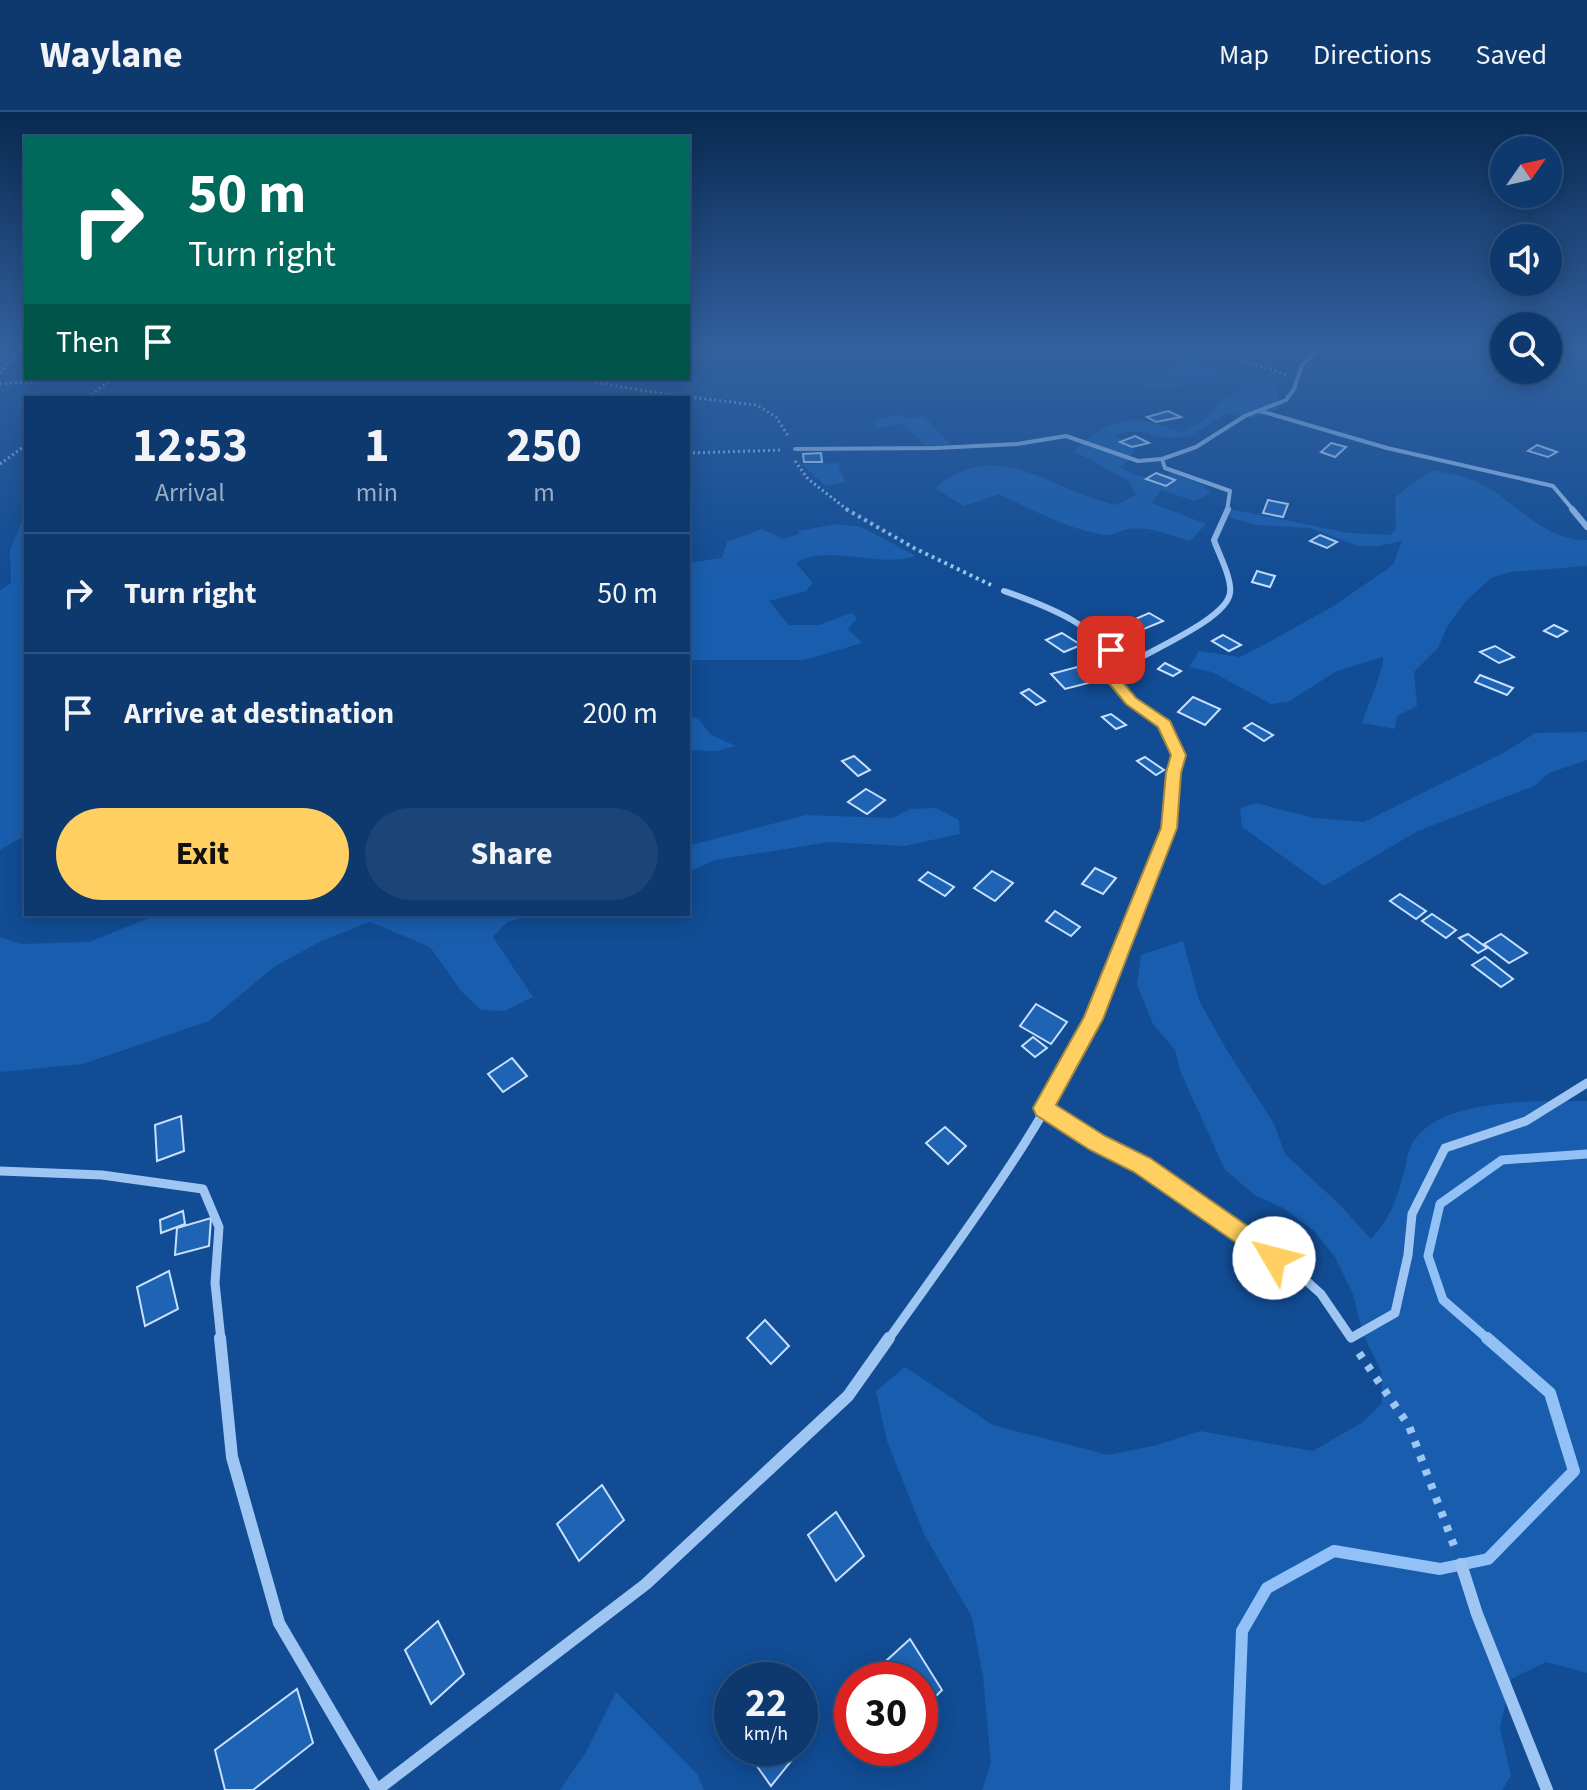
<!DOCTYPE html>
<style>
body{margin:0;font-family:"Source Sans 3",sans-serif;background:#1b4477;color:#f1f3f6;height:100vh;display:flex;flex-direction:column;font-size:30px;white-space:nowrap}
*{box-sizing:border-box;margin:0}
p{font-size:26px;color:#9aacc3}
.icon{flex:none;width:44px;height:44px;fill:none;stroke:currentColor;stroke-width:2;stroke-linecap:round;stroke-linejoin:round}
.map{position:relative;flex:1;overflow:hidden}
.sheet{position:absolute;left:24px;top:284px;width:666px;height:520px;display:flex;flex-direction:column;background:#0d396f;border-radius:0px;box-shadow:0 4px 20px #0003,0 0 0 2px #2d5382}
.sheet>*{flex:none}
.guide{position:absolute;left:24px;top:24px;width:666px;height:244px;border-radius:0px;box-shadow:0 4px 20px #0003,0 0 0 2px #2d5382;background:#00695c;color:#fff;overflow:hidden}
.needle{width:52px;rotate:56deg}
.tools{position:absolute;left:1490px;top:24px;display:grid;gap:16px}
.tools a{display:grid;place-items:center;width:72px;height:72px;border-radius:50%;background:#0d396f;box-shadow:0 4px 20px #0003,0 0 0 2px #2d5382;font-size:40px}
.speed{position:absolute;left:714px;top:1550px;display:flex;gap:16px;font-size:40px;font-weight:700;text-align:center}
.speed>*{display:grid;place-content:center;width:104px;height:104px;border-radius:50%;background:#0d396f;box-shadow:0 4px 20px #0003,0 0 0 2px #2d5382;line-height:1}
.speed small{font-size:20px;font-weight:400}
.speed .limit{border:12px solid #d22;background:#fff;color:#111}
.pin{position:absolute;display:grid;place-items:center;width:68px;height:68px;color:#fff;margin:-34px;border-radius:16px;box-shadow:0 4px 12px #0006}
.me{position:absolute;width:88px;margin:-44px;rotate:307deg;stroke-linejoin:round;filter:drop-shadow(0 0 6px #0008)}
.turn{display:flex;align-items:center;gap:28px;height:168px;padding:0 32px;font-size:36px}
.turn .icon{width:104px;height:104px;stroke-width:2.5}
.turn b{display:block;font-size:56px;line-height:68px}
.then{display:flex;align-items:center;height:76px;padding:0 32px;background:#0003;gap:16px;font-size:30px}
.eta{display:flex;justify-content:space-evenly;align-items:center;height:136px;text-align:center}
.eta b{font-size:48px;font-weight:700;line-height:56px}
.primary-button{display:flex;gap:16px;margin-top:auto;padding:16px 32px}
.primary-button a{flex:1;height:92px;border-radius:48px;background:#ffd061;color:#111;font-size:32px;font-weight:700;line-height:92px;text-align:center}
.primary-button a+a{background:#1b4477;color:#f1f3f6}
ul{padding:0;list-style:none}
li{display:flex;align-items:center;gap:24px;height:120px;padding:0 32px;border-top:2px solid #2d5382}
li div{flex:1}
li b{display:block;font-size:30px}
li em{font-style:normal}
header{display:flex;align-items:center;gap:48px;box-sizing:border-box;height:112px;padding:0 40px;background:#0d396f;border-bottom:2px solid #2d5382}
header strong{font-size:38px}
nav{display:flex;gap:44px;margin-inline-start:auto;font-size:28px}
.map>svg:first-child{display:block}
.green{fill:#195eae}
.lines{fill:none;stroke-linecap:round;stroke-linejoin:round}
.stream-far1{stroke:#91c1f6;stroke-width:9}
.stream{stroke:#91c1f6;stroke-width:12}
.building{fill:#1f63b4;stroke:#c7e0fd;stroke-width:2}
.path-far2{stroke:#9fc6f3;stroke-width:3;stroke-dasharray:2 3;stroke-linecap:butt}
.path-far1{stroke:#9fc6f3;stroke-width:4;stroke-dasharray:3 4;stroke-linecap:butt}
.path{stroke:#9fc6f3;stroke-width:8;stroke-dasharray:6 9;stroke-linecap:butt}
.minor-far4{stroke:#9fc6f3;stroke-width:4}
.minor-far3{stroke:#9fc6f3;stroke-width:6}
.minor-far2{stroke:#9fc6f3;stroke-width:7}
.minor-far1{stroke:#9fc6f3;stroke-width:9}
.minor{stroke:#9fc6f3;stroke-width:12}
.route{fill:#ffd061;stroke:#a6873f;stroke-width:2}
</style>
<header>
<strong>Waylane</strong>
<nav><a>Map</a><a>Directions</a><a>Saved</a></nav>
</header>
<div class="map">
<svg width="1587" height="1678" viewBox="0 0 1587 1678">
<rect width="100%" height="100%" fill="#114c94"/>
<!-- green -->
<g class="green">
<path d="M 1187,245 L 1193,246 L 1197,257 L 1271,266 L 1277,274 L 1279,296 L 1253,307 L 1227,301 C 1212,311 1192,327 1174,326 C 1151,325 1138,314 1116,323 L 1134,337 L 1130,348 L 1120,355 C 1139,366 1151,369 1171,361 L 1201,372 L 1211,381 L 1195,389 L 1161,378 L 1152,391 L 1206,412 L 1190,429 C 1172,424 1148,413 1129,417 C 1120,418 1114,424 1105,423 C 1067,417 1033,398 999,382 L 964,394 L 935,376 C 997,322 1052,380 1117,393 L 1136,383 L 1129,369 L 1074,339 C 1087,324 1113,308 1134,308 C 1150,308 1168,317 1183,320 L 1205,308 L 1216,292 L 1242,278 L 1236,272 L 1224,270 L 1150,277 L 1140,273 L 1143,267 L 1182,256 L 1180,246 Z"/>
<polygon points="899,303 904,307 924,304 950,332 926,334 903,312 876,316 872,309"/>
<polygon points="838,351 845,370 826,374 801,352"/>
<path d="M 1432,358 C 1446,361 1462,363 1475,369 C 1515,387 1541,429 1587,428 L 1587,454 L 1510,460 L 1491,466 L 1465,490 L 1447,515 L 1438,536 L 1414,560 L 1417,594 L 1397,604 L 1395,617 L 1362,611 C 1367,596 1384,557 1383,545 L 1337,559 L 1288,590 L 1271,592 L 1212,560 L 1189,555 L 1199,539 L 1240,545 L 1265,532 L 1332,495 L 1393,453 L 1402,429 L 1379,434 L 1358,434 L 1310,416 L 1257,413 L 1231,406 L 1225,396 L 1349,421 L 1390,423 L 1396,417 L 1395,385 Z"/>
<polygon points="26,400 26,723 0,738 0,478 11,471 10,438"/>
<path d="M 836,412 L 861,415 L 916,444 C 877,457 831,431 796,451 L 813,471 L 806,479 L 769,489 L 789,513 L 819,513 L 851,501 L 857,506 L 848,517 L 862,531 L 804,548 L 688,548 L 688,451 L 722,446 L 727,430 L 762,417 L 783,427 L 799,422 L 799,419 Z"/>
<polygon points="688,604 698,607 711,623 736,634 716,639 688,638"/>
<polygon points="1587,620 1587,648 1549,661 1534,674 1418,719 1324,774 1242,715 1240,696 1257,691 1313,706 1364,710 1505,640 1535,621"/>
<polygon points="936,696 959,708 960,722 904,734 830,730 715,748 688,760 688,734 806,703 893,706 910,697"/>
<polygon points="159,802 535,802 507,810 493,825 533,885 505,899 481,898 462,880 430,835 370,810 321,829 274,855 209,909 83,952 0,960 0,825 22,832 89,830"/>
<path d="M 1183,829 L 1199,888 L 1225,935 L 1274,1012 L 1285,1042 L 1338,1091 L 1371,1127 C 1392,1104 1397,1086 1405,1056 C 1407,1048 1408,1038 1412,1032 C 1438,985 1540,989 1587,989 L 1587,1561 L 1546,1550 L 1511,1567 L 1500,1616 L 1511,1664 L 1502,1678 L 982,1678 L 991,1651 L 983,1565 L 972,1505 L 924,1422 L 887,1329 L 876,1279 L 905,1255 L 993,1313 L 1108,1343 L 1157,1333 L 1200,1319 L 1313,1339 L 1363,1310 L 1382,1291 L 1381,1259 L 1363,1222 L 1353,1182 L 1335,1145 L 1314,1119 L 1283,1096 L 1256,1084 L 1225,1058 L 1181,961 L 1175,938 L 1153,912 L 1137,873 L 1141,843 Z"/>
<polygon points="616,1580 697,1662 704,1678 560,1678 586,1640"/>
</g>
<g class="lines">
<!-- stream-far1 -->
<polyline class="stream-far1" points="1489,1228 1443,1188 1428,1144 1440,1092 1502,1048 1587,1042"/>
<!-- stream -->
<polyline class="stream" points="1236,1678 1242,1519 1267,1476 1334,1439 1440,1457 1488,1447 1574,1359 1550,1281 1487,1226"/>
</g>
<!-- building -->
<g class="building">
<polygon points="1168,299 1181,305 1156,310 1147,305"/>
<polygon points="1135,324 1149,331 1132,335 1120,330"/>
<polygon points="1331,331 1346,335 1335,345 1321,340"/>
<polygon points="1537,333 1557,340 1548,345 1528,339"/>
<polygon points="821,341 822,350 804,350 803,342"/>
<polygon points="1156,361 1175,368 1166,374 1146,367"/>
<polygon points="1268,388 1288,392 1283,405 1263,401"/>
<polygon points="1320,423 1337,430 1327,436 1310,429"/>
<polygon points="1257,459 1275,464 1270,475 1252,470"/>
<polygon points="1149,501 1163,509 1144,517 1131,509"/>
<polygon points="1554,513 1567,519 1557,525 1544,519"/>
<polygon points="1062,521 1081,533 1064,540 1046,528"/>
<polygon points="1223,523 1241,533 1229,539 1212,529"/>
<polygon points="1495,534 1514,545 1499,551 1480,540"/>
<polygon points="1165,551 1181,559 1173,564 1158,557"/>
<polygon points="1077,555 1092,570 1065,577 1051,562"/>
<polygon points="1480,563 1513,576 1507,583 1475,570"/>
<polygon points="1029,577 1045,589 1036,593 1021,581"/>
<polygon points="1193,585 1220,597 1205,613 1178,600"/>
<polygon points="1111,602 1126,613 1116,617 1102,605"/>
<polygon points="1252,611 1273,623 1264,629 1244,616"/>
<polygon points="854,644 870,658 858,664 842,649"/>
<polygon points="1145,645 1164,658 1156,663 1137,649"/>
<polygon points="866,677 885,688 867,702 848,690"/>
<polygon points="1095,756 1116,766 1103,782 1082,772"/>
<polygon points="992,759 1013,771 995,789 974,776"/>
<polygon points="928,760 954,775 945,784 919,768"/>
<polygon points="1400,782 1426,799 1416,807 1390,789"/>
<polygon points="1055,799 1080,815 1071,824 1046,809"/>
<polygon points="1432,802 1456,818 1446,826 1422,809"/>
<polygon points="1468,822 1487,836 1478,841 1459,826"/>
<polygon points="1501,822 1527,841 1509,851 1484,832"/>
<polygon points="1485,845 1513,867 1501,875 1472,853"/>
<polygon points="1036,892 1067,910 1051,932 1020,914"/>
<polygon points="1033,925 1047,936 1035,945 1022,934"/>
<polygon points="512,946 527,964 503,980 488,962"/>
<polygon points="181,1004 184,1039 157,1049 155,1013"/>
<polygon points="945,1015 966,1034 948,1052 926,1031"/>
<polygon points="183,1099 185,1112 161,1121 160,1108"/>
<polygon points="211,1106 209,1134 175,1143 177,1116"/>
<polygon points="169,1159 178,1197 145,1214 137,1175"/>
<polygon points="765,1208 789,1234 771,1252 747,1226"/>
<polygon points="602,1373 624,1408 579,1449 557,1412"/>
<polygon points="836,1400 864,1444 836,1469 808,1423"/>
<polygon points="438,1509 464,1562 431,1592 405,1538"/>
<polygon points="910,1527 942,1578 920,1600 920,1568 898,1568 886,1549"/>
<polygon points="297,1577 313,1631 253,1678 225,1678 215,1638"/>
<polygon points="744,1636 784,1636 792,1648 771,1674"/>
</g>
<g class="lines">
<!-- path-far2 -->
<g class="path-far2">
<polyline points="1208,237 1287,263"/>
<polyline points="0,261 22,237"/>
<polyline points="571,266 663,282 757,293 776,305 789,325"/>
<polyline points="0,272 79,266"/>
<polyline points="87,286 113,266"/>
<polyline points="688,341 783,338"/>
<polyline points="795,349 808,367 849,399"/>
<polyline points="0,352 26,333"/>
</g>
<!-- path-far1 -->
<polyline class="path-far1" points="846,397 914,436 991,473"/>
<!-- path -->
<polyline class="path" points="1359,1241 1409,1314 1456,1439"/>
<!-- minor-far4 -->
<g class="minor-far4">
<polyline points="1260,299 1387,336 1553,374 1574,399"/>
<polyline points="795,337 936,336 1017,332 1066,324 1138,349 1162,347 1196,335 1245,304 1286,288 1294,277 1302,253 1319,237"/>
<polyline points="1162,347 1165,356 1230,379 1227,399"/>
</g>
<!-- minor-far3 -->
<g class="minor-far3">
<polyline points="1572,397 1587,415"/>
<path d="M 1004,479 C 1038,491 1114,517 1112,559"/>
<path d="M 1160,608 L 1131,589 L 1110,564 C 1136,543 1226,510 1230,481 C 1232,466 1219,443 1214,428 L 1228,397"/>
</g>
<!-- minor-far2 -->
<polyline class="minor-far2" points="1104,879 1169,716 1178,643 1165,612 1157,606"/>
<!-- minor-far1 -->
<g class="minor-far1">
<polyline points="1044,996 1097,1031 1142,1053 1301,1164 1321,1182 1351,1226 1395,1201 1408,1143 1412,1102 1445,1036 1526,1009 1587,971"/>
<polyline points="0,1059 102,1063 203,1077 219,1115 215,1171 221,1228"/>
<path d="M 888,1228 C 967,1116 1054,1005 1105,877"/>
</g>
<!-- minor -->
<g class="minor">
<polyline points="220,1226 232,1345 279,1511 377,1678"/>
<polyline points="1461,1452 1477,1502 1547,1678"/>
<polyline points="377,1678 646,1472 848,1284 889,1226"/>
</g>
</g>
<!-- sky -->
<linearGradient id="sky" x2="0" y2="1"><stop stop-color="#092a51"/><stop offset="0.5" stop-color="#32619f"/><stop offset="1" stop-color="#32619f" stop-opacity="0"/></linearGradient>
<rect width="1587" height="472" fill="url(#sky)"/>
<!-- route -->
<polygon class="route" points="1106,535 1118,538 1122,552 1117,563 1136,586 1170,609 1186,643 1181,661 1177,716 1103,907 1056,993 1105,1024 1150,1046 1282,1138 1286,1146 1282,1154 1274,1157 1134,1060 1090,1038 1036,1003 1033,996 1084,905 1161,716 1166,661 1171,643 1158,615 1126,592 1103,564 1108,552"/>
</svg>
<div class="tools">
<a><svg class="needle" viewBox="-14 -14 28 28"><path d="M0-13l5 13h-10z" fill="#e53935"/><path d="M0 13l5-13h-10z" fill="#9aacc3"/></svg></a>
<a><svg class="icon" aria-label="sound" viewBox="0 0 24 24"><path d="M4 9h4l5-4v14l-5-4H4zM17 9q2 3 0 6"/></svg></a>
<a><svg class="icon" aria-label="search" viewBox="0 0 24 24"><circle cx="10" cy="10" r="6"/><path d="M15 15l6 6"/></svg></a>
</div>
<div class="speed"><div>22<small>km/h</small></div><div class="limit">30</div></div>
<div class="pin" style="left:1111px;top:538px;background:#d93025"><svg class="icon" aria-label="arrive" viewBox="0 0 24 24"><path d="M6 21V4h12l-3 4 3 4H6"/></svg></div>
<svg class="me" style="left:1274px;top:1146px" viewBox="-20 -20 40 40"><circle r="19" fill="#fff"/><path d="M0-13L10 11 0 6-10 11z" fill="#ffd061"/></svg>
<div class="guide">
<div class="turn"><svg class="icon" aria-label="right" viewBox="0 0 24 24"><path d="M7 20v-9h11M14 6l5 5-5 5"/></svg><div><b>50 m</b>Turn right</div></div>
<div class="then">Then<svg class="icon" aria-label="arrive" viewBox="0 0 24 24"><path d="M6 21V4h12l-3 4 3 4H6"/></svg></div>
</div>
<section class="sheet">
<div class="eta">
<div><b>12:53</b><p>Arrival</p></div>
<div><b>1</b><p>min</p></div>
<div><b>250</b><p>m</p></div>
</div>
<ul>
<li><svg class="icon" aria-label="right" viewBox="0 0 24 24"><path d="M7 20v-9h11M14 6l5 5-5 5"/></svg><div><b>Turn right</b></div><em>50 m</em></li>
<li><svg class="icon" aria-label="arrive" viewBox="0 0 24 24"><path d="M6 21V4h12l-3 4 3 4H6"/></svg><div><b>Arrive at destination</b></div><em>200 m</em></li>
</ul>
<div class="primary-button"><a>Exit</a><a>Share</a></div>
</section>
</div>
